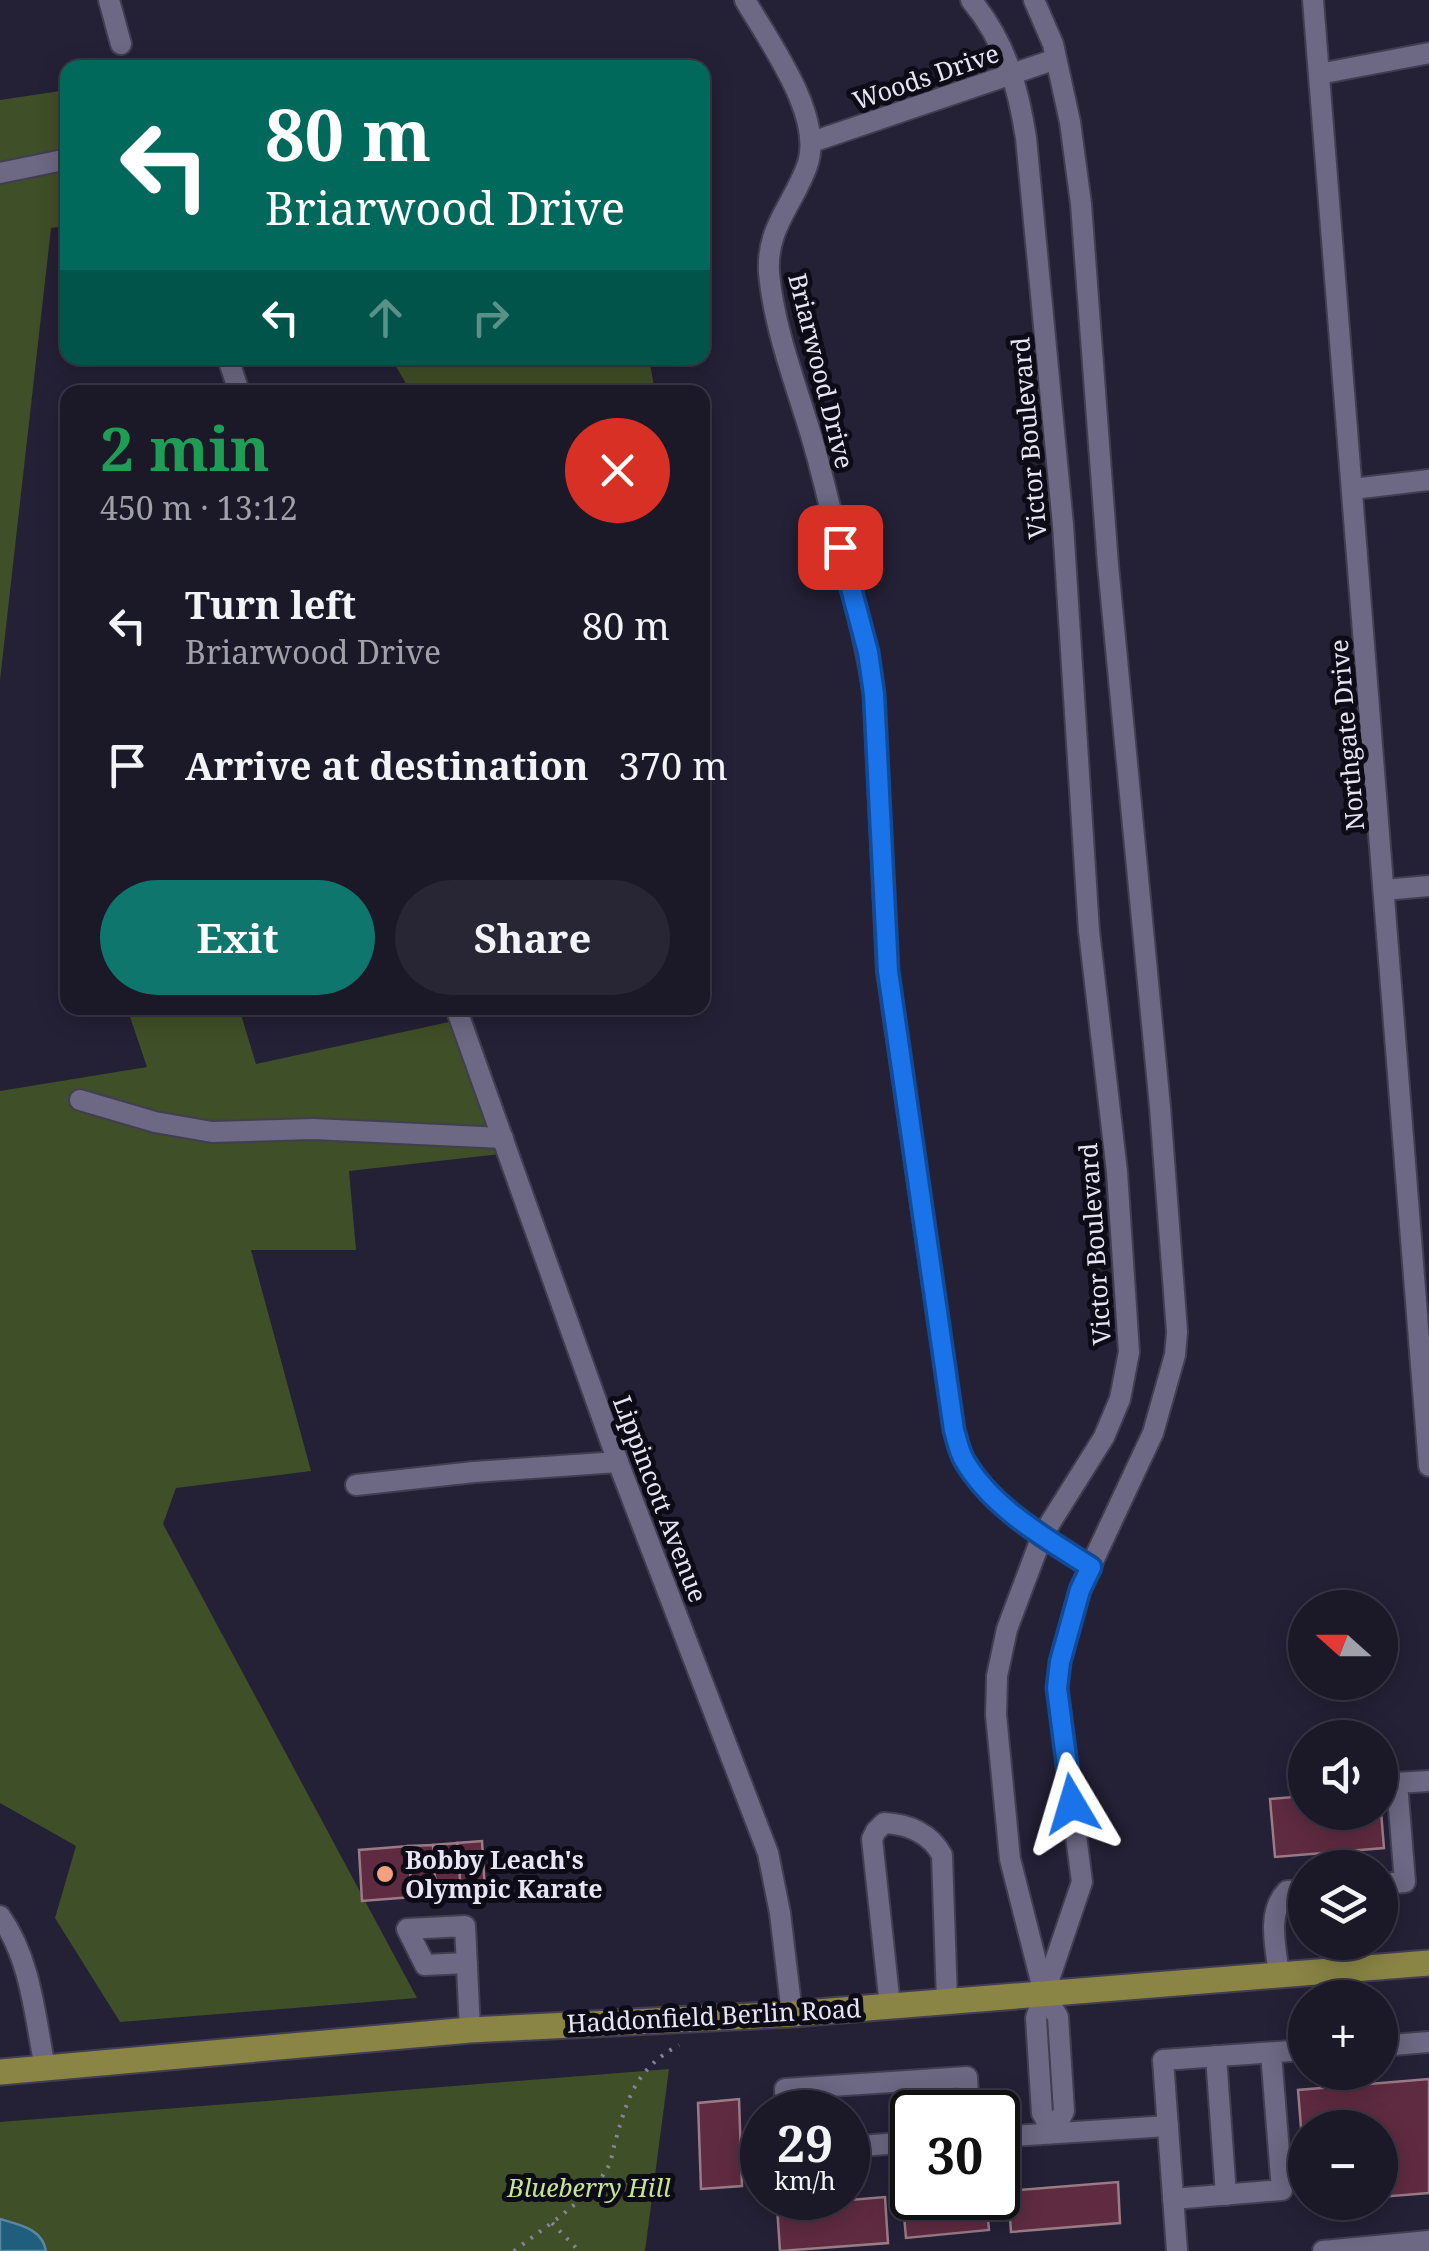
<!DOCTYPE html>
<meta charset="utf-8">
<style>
body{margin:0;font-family:"Noto Serif",serif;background:#282534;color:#f1f3f6;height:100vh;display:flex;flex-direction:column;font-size:38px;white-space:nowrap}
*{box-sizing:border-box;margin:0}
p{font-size:32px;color:#a0a0a8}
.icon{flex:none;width:55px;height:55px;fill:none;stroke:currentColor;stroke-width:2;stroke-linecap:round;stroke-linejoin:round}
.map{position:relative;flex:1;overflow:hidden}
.drawer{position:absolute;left:60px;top:385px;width:650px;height:630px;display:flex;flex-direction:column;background:#1b1828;border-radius:20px;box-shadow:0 5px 25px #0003,0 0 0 2px #393745}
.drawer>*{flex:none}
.banner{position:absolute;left:60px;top:60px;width:650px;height:305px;border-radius:20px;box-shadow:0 5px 25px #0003,0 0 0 2px #393745;background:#00695c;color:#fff;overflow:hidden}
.needle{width:65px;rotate:291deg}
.fabs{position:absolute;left:1288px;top:1590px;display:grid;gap:20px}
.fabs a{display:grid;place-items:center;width:110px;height:110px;border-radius:50%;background:#1b1828;box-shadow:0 5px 25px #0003,0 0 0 2px #393745;font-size:50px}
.speed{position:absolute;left:740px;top:2090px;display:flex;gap:20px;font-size:50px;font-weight:700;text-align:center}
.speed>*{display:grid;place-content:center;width:130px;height:130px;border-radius:50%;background:#1b1828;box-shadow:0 5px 25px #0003,0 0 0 2px #393745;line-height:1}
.speed small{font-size:25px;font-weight:400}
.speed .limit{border:5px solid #111;border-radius:15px;background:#fff;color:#111}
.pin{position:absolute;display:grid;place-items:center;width:85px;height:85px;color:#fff;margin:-42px;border-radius:20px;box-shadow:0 5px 15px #0006}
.me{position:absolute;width:110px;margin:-55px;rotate:353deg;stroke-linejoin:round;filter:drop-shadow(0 0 8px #0008)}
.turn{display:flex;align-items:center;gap:35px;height:210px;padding:0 40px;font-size:45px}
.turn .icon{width:130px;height:130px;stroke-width:2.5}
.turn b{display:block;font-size:70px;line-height:85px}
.lanes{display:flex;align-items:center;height:95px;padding:0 40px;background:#0003;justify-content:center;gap:50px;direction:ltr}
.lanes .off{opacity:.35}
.round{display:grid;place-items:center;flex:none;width:105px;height:105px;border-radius:52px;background:#282534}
.head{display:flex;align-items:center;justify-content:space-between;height:170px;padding:0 40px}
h1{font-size:60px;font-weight:700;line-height:75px;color:#1e9e55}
.primary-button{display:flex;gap:20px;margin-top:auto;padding:20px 40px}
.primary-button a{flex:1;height:115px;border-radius:60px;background:#0f766e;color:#fff;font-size:40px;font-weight:700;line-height:115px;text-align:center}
.primary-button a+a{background:#282534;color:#f1f3f6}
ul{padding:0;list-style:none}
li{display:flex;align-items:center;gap:30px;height:140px;padding:0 40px}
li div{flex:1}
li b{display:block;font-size:38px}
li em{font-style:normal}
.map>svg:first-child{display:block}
.green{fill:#3f4f27}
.water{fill:#1f5e7d;stroke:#5b86a1;stroke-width:2.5}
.building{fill:#5f2b41;stroke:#9a7b86;stroke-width:2.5}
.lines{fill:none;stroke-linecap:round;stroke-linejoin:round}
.minor-casing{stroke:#423e51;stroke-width:24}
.major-casing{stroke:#423e51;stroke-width:29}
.path{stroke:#878497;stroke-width:4;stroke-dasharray:2.5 8;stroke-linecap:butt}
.minor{stroke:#6d6883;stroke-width:20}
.major{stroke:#8a8545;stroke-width:25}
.route-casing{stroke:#114b97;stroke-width:25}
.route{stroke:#1a73e8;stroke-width:18}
.poi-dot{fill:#f2a07f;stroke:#0d0b15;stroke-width:4}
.labels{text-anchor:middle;stroke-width:10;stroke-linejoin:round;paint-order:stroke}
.street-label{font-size:25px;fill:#e7e5f4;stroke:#0d0b15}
.poi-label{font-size:25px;font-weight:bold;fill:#e7e5f4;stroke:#0d0b15;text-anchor:start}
.park-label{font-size:25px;font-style:italic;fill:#c5e595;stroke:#0d0b15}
</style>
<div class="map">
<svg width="1429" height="2251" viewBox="0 0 1429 2251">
<rect width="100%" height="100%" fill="#242036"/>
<!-- green -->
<g class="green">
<polygon points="67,90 67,226 51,228 0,680 0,100"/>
<polygon points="391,358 649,358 655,392 411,392"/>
<polygon points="127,1008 239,1008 256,1064 472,1017 520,1152 349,1171 356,1250 251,1250 311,1471 176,1488 163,1524 417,1998 120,2022 55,1918 76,1846 0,1803 0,1091 147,1067"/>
<polygon points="669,2069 645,2251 0,2251 0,2122"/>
</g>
<!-- water -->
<path class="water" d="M 0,2219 C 19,2225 42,2228 46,2251 L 0,2251 Z"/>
<!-- building -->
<g class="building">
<polygon points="1305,1796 1305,1812 1380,1812 1380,1799 1384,1848 1275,1857 1270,1799"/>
<polygon points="482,1841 485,1891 461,1893 457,1843"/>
<polygon points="457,1843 461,1893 436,1895 433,1845"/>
<polygon points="433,1845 436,1895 412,1897 408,1846"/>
<polygon points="408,1846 412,1897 362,1901 359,1850"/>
<polygon points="1429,2079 1429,2193 1380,2197 1380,2128 1305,2128 1305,2178 1298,2090"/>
<polygon points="739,2099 742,2186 701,2189 698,2103"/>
<polygon points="1118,2182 1120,2223 1011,2232 1008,2191"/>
<polygon points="912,2191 912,2198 986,2198 989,2230 906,2238 902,2192"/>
<polygon points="885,2197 888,2243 780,2251 777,2206"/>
</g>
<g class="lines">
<defs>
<g id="minor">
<polyline points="109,0 121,44"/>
<path d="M 745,0 C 769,42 825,117 807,166 C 793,205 766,228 769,273 C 774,328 795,382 811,435 C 822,472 830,509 840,546 C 853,595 866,644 874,695 L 887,971 L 954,1430 C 957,1440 959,1451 964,1460 C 992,1508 1045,1539 1091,1567"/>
<path d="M 971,0 C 1005,41 1018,86 1026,138 L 1063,525 L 1089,931 L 1117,1172 L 1129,1352 L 1120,1399 L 1104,1437 L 1042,1536 L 1007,1629 L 997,1676 L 996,1715 L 1010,1859 L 1044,1993 L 1058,2017 L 1064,2111 L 1053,2133"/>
<polyline points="1034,0 1053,44 1070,122 1081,204 1108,565 1160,1107 1177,1332 1175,1355 1153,1433 1080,1589 1060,1662 1057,1688 1082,1882 1036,2018 1042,2113 1053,2133"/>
<polyline points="1313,0 1429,1466"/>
<polyline points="1319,74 1429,53"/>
<polyline points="812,142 1056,59"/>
<polyline points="0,173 68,159"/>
<polyline points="228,358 239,392"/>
<polyline points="1353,489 1429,480"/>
<polyline points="1384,890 1429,886"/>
<polyline points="456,1008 618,1462 768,1853 780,1913 792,2014"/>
<polyline points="80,1100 155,1122 212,1132 313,1129 503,1138"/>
<polyline points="356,1485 474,1472 618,1462"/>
<polyline points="1380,1884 1405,1882 1397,1783 1429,1781"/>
<path d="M 0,1916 C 31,1959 35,2017 45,2068"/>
<polyline points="467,1963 425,1965 407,1929 465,1926 470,2030"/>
<path d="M 1279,1975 C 1276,1948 1266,1912 1287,1891 L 1305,1890"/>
<path d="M 890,2006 L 872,1839 L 876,1831 L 884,1823 C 908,1824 930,1833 942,1855 L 947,2001"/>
<polyline points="1380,2046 1429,2042"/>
<polyline points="1216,2056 1226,2195"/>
<polyline points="786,2112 785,2089 967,2077 969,2112"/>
<polyline points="998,2137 1168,2126"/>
<polyline points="848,2147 912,2142"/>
<polyline points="1173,2199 1282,2190 1271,2053"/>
<polyline points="1177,2251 1163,2060 1305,2050"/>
<polyline points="1323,2251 1429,2241"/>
</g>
<polyline id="major" points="0,2072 470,2030 792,2014 1429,1963"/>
</defs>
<!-- minor casing -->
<use href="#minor" class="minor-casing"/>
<!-- major casing -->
<use href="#major" class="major-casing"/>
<!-- path -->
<g class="path">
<polyline points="552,2223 579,2251"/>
<path d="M 514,2251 C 542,2229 588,2200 607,2169 C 612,2161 613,2148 616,2139 C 628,2096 637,2068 679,2045"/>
</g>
<!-- minor -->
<use href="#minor" class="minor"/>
<!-- major -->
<use href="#major" class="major"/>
</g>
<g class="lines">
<defs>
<path id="route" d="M 840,547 L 868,652 L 874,694 L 888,971 L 954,1430 C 957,1440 959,1451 964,1460 C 992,1508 1045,1538 1091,1567 L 1080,1590 L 1060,1662 L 1057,1688 L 1072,1804"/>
</defs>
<!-- route casing -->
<use href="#route" class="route-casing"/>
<!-- route -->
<use href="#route" class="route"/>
</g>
<!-- markers -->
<circle class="poi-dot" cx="385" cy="1874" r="10"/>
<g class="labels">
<!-- street labels -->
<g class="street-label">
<text transform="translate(926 77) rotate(-19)" y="9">Woods Drive</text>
<text transform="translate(821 371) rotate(76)" y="9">Briarwood Drive</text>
<text transform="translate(1029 438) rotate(-95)" y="9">Victor Boulevard</text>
<text transform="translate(1347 735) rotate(-95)" y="9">Northgate Drive</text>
<text transform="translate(1095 1244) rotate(-94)" y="9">Victor Boulevard</text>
<text transform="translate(660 1499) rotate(69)" y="9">Lippincott Avenue</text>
<text transform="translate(714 2016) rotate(-3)" y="9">Haddonfield Berlin Road</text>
</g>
<!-- poi labels -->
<g class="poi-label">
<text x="405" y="1869">Bobby Leach's<tspan x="405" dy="29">Olympic Karate</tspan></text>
</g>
<!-- park labels -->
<g class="park-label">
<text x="589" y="2197">Blueberry Hill</text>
</g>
</g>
</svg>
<div class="fabs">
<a><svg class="needle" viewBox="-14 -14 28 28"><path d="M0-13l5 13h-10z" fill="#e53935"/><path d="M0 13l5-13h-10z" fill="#a0a0a8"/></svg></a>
<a><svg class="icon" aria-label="sound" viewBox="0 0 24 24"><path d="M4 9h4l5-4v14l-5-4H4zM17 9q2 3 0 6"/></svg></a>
<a><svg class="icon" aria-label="layers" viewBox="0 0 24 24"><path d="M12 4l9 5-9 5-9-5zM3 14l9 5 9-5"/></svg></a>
<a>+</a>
<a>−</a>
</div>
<div class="speed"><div>29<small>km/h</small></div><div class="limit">30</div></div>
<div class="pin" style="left:840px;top:547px;background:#d93025"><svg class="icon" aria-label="arrive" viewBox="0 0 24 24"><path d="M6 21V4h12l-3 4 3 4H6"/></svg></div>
<svg class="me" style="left:1072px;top:1804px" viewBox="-20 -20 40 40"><path d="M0-17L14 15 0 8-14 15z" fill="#1a73e8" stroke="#fff" stroke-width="4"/></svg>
<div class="banner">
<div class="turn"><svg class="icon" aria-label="left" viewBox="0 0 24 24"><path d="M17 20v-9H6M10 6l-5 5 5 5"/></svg><div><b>80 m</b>Briarwood Drive</div></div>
<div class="lanes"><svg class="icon" aria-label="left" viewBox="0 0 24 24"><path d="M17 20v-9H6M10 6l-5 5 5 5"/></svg><svg class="icon off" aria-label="ahead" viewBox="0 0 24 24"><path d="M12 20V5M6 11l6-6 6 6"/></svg><svg class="icon off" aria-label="right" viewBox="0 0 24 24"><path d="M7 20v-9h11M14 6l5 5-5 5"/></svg></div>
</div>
<section class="drawer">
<div class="head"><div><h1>2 min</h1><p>450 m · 13:12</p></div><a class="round" style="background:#d93025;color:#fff"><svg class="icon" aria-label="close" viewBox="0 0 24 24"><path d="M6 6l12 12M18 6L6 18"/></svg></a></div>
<ul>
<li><svg class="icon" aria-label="left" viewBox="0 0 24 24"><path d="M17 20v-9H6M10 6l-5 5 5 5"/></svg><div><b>Turn left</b><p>Briarwood Drive</p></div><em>80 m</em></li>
<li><svg class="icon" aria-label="arrive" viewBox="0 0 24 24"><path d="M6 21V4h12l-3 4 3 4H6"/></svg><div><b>Arrive at destination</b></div><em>370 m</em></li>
</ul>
<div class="primary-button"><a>Exit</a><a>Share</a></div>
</section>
</div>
